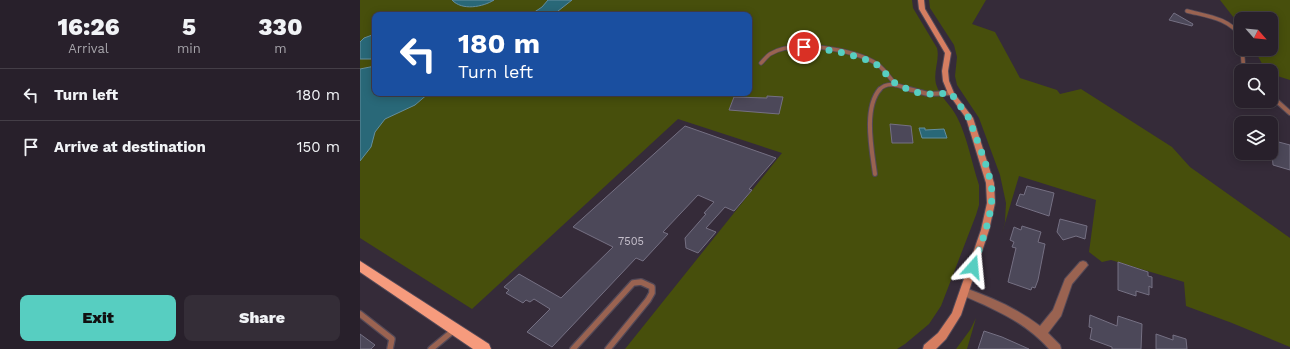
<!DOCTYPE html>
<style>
body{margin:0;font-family:"Work Sans",sans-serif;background:#342d37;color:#f1f3f6;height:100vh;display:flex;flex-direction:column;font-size:15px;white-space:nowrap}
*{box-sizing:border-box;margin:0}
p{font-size:13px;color:#a5a3a9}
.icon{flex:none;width:22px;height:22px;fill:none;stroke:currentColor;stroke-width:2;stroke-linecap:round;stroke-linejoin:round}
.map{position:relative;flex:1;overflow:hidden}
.sheet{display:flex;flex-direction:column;background:#28202b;width:360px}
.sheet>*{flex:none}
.banner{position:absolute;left:12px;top:12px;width:380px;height:84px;border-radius:8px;box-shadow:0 2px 10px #0003,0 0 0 1px #443e47;background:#1a4fa0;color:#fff;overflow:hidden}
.needle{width:26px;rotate:117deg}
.buttons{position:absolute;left:874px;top:12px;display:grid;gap:8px}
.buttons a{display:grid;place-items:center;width:44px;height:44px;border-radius:8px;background:#28202b;box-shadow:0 2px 10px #0003,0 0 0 1px #443e47;font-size:20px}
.pin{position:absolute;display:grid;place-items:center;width:34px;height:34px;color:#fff;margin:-17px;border:2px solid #fff;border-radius:50%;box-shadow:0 1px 4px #0007}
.me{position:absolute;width:44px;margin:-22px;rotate:18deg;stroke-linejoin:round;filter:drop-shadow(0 0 3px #0008)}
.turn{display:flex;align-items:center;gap:14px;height:84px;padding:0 20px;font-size:18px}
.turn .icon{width:52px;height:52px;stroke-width:2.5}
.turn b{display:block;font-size:28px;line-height:34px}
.eta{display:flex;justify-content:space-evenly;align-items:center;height:68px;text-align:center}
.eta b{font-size:24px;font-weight:800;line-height:28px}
.cta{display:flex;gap:8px;margin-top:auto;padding:8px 20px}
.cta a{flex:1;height:46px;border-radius:8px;background:#57cec1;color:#111;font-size:16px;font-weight:800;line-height:46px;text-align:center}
.cta a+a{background:#342d37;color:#f1f3f6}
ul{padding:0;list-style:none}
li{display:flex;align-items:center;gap:12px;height:52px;padding:0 20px;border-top:1px solid #443e47}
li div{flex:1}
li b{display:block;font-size:15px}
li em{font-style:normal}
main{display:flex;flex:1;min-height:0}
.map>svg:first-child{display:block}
.green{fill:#474f0c;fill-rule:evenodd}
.water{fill:#296878;stroke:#648e9d}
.building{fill:#4c4859;stroke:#757083}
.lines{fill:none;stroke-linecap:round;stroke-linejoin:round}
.service-far2-casing{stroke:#534957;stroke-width:5}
.service-far1-casing{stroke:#534957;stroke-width:6}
.service-casing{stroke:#534957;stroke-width:8}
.minor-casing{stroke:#534957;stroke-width:2}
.secondary-casing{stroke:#534957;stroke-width:2}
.primary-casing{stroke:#534957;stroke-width:2}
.service-far2{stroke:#9a6351;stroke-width:3.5}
.service-far1{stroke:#9a6351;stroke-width:4}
.service{stroke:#9a6351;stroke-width:5.5}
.minor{fill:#9a6351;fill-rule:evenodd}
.secondary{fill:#d67e61;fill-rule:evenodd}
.primary{fill:#f69b7d;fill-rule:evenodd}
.route{stroke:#57cec1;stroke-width:7;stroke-dasharray:0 12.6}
.labels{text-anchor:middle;stroke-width:4;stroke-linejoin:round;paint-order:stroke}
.number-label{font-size:11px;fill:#c6c0cc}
</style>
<main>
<section class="sheet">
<div class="eta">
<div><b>16:26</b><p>Arrival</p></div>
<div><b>5</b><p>min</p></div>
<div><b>330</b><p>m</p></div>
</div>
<ul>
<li><svg class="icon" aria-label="left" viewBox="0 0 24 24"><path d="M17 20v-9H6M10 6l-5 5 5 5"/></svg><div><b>Turn left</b></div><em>180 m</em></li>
<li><svg class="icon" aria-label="arrive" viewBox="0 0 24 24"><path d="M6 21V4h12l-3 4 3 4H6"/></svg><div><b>Arrive at destination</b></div><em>150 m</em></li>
</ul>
<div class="cta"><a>Exit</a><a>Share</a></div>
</section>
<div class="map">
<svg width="930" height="349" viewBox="0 0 930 349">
<rect width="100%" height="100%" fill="#352b39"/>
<!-- green -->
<g class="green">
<path d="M 0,0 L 552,0 L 553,8 L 577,48 C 580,60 573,71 576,84 C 580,97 591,105 597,117 C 607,136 612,164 619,185 L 619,205 L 616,215 L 581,306 L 569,324 L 545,344 L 537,349 L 265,349 L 422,153 L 318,119 L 112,309 L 0,238 ZM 15,15 L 389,15 L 389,93 L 15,93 Z"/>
<polygon points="569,0 626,0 612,24 635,32 660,78 697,90 700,94 721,89 812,147 830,167 930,238 930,347 872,323 826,306 824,282 751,260 742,262 729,252 736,200 659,176 642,233 645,222 646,203 640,175 619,118 597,85 595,76 597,57 594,45 570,8"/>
<polygon points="860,0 930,0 930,80 911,74 911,71 906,71 894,49 911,49 911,19 881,19 881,27"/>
<polygon points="616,318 607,349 596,349 610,330"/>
</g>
<!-- water -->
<g class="water">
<path d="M 92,0 L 134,0 C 123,7 102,11 92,0 Z"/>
<polygon points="188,0 212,0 193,15 170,15 182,7"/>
<polygon points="15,34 15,59 0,59 0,42 4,38"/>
<polygon points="15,66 15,93 69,93 55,105 25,119 15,132 11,147 0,161 0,69"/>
<polygon points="559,128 565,128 565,130 584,129 587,138 562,138"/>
</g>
<!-- building -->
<g class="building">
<polygon points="814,13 833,24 832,26 809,20"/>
<polygon points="407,96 423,97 419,114 369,110 374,97 407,98"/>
<polygon points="530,124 551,126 553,143 532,143"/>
<polygon points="325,126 416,158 389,189 392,190 374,211 365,207 346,228 356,232 338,253 326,248 325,238 346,214 344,213 354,202 338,195 303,232 308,234 283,261 276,258 192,347 167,332 190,309 174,299 170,302 166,300 163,303 146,293 149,290 144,287 159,274 201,298 253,247 213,227"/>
<polygon points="911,140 930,145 930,170 913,165"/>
<polygon points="667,186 694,193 689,216 656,205 660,194 664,195"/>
<polygon points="700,219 727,226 725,239 716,236 703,240 697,232"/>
<polygon points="662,226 681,232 678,242 685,244 678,280 675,288 672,287 671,290 648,282 656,248 652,247 654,242 650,240 654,227 661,230"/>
<polygon points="758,262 788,272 788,276 792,277 792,288 789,286 789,295 776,291 776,296 758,290"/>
<polygon points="730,315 757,326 758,316 782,324 781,349 752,349 752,347 730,339 732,328 729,327"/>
<polygon points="624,331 642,337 669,349 618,349"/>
<polygon points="0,334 15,345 11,349 0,349"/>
<polygon points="796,334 813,340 813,335 826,339 827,349 796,349"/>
</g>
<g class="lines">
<defs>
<g id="service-far2">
<path d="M 827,11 C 846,16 870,18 881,37"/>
<polyline points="882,49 884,71"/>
<path d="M 401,63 C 404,60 407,56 410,54 C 433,39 495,49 517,64 C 525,70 530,78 536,85"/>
<path d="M 519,90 C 528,80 540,86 551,90"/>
</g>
<g id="service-far1">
<polyline points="549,89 568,94 591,93"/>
<polyline points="911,96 930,113"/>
<path d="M 515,174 C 512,151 503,108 520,89"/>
</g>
<g id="service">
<polyline points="0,314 32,339 30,349"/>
<polyline points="71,349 94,330"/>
<polyline points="213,349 273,283 281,282 292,287 292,293 288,300 248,349"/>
</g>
<path id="minor" d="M 723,261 L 726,262 L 728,265 L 712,284 L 701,316 L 688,333 L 700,345 L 701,349 L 689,349 C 665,322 634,309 602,295 L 600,292 L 602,289 L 605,288 C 631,297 658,309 680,326 L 693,310 L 705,279 L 720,262 Z"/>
<polygon id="secondary" points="558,0 564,0 565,9 591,53 588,71 589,81 594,93 613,118 634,183 635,203 629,230 601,315 586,339 576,349 563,349 564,345 578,333 592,313 621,230 627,203 626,183 606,118 588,93 583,81 582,71 585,53 559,9"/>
<polygon id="primary" points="0,261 129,344 131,349 113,349 0,272"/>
</defs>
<!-- service-far2 casing -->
<use href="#service-far2" class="service-far2-casing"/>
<!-- service-far1 casing -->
<use href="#service-far1" class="service-far1-casing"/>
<!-- service casing -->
<use href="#service" class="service-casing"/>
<!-- minor casing -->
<use href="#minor" class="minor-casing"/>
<!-- secondary casing -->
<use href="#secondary" class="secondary-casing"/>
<!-- primary casing -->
<use href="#primary" class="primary-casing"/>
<!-- service-far2 -->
<use href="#service-far2" class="service-far2"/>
<!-- service-far1 -->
<use href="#service-far1" class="service-far1"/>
<!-- service -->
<use href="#service" class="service"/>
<!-- minor -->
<use href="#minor" class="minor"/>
<!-- secondary -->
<use href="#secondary" class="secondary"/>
<!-- primary -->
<use href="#primary" class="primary"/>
</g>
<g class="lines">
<!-- route -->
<path class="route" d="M 444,47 L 476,51 L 502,58 L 516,64 L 536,84 L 554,92 L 570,94 L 591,93 L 609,118 C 616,139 632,174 632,195 C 631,220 621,244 613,267"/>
</g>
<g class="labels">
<!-- number labels -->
<g class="number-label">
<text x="271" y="245">7505</text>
</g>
</g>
</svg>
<div class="buttons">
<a><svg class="needle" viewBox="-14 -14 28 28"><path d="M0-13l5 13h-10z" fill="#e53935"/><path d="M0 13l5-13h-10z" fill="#a5a3a9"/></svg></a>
<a><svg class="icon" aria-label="search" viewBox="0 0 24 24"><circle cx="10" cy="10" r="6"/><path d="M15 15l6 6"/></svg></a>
<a><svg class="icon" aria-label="layers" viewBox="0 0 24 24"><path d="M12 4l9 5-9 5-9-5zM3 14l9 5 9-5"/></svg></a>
</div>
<div class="pin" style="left:444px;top:47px;background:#d93025"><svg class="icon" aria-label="arrive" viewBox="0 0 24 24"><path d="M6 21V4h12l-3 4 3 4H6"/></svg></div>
<svg class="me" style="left:613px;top:267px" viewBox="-20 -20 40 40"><path d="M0-17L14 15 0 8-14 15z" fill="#57cec1" stroke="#fff" stroke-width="4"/></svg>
<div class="banner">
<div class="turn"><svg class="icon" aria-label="left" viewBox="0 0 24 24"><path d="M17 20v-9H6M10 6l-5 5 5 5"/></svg><div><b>180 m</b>Turn left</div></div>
</div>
</div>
</main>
